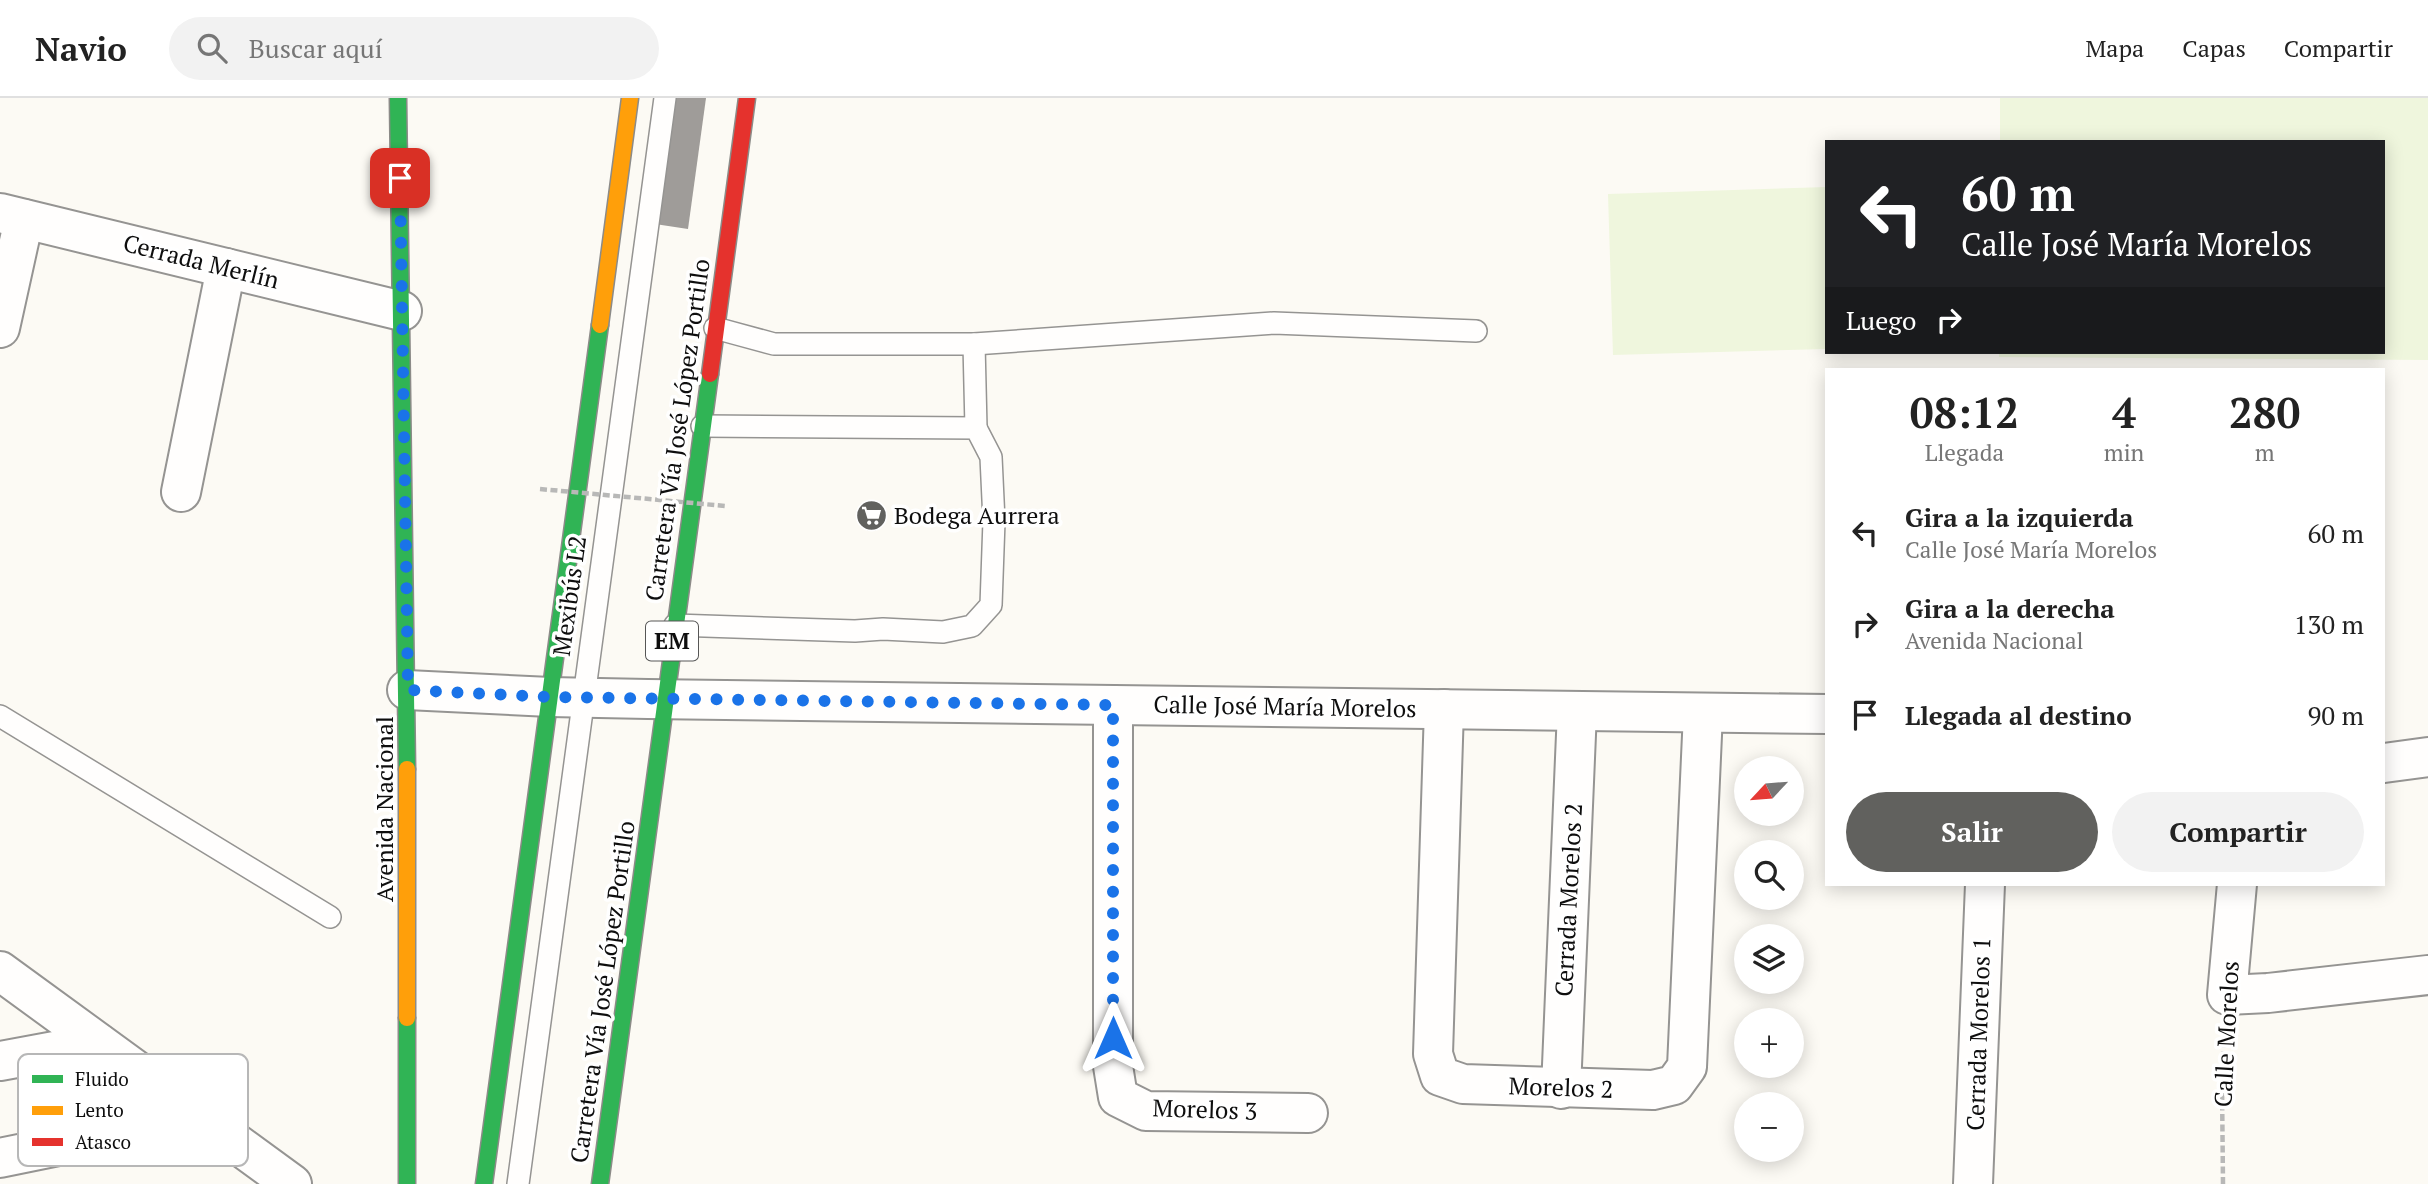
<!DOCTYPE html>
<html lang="es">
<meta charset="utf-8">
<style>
body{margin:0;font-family:"PT Serif",serif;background:#f2f2f2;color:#222;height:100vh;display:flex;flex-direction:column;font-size:26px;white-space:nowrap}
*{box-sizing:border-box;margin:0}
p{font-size:23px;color:#767676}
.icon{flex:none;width:38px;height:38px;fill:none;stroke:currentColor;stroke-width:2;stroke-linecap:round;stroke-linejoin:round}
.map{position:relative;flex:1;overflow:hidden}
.panel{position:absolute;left:1825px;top:270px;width:560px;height:518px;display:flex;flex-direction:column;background:#fff;border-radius:0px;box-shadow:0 4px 18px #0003}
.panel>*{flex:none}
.hud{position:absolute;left:1825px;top:42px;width:560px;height:214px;border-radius:0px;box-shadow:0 4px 18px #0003;background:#202124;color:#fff;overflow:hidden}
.needle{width:46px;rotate:244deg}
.buttons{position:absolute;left:1734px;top:658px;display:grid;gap:14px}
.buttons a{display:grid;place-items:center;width:70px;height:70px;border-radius:50%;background:#fff;box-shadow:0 4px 18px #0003;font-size:35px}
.pin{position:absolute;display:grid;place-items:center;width:60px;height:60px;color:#fff;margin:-30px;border-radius:14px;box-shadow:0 4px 10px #0006}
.me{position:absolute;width:77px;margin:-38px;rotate:0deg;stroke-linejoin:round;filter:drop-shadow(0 0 5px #0008)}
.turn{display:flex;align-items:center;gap:24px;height:147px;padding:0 21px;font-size:32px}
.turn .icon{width:91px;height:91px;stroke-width:2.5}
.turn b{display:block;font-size:49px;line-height:60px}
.then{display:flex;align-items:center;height:66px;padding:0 21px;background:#0003;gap:14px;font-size:26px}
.eta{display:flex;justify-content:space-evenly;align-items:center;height:119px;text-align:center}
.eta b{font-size:42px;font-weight:700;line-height:49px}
.button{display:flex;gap:14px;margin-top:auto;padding:14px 21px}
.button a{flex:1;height:80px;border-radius:42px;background:#61615e;color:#fff;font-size:28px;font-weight:700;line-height:80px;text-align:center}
.button a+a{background:#f2f2f2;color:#222}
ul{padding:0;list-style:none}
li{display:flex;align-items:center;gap:21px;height:91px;padding:0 21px}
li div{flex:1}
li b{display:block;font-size:26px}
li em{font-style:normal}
header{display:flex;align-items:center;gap:42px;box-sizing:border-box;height:98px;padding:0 35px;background:#fff;border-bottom:2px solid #e0e0e0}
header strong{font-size:33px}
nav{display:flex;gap:38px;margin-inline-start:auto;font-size:24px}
.search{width:490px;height:63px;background:#f2f2f2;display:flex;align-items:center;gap:18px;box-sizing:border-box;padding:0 24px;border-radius:38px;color:#767676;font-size:26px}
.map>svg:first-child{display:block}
.pitch{fill:#eff6dd}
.building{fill:#9f9c99}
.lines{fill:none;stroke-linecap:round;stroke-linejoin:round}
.lane-casing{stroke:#959492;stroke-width:24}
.street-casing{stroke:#959492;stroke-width:42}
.fast-casing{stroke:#8c8b88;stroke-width:19}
.slow-casing{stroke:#8c8b88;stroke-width:19}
.jam-casing{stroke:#8c8b88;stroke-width:19}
.path{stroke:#b8b8b7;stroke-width:4.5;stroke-dasharray:7 3.5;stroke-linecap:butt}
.lane{stroke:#fffefd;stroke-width:21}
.street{stroke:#fffefd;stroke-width:38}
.fast{stroke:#30b455;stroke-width:16}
.slow{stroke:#ff9f0a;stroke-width:16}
.jam{stroke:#e5322d;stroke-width:16}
.path-bridge{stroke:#b8b8b7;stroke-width:4.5;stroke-dasharray:7 3.5;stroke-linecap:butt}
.route{stroke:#1a73e8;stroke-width:12;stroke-dasharray:0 21.6}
.labels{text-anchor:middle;stroke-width:7;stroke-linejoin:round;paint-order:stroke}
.shield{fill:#fff;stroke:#565656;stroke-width:2}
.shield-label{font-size:23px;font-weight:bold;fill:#0e0e0e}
.street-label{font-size:24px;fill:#0e0e0e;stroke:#fff}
.poi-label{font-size:24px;fill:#0e0e0e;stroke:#fff;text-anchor:start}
.key{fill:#fff;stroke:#b7b7b7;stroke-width:2}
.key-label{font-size:19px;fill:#0e0e0e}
</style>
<header>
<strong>Navio</strong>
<div class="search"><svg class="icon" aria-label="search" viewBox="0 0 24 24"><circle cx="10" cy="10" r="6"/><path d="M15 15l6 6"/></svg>Buscar aquí</div>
<nav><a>Mapa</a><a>Capas</a><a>Compartir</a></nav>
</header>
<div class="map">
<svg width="2428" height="1086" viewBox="0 0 2428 1086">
<rect width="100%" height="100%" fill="#fcfaf4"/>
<!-- pitch -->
<g class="pitch">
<polygon points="2000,0 2428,0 2428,262 1999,259 1999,254 2384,254 2384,44 2000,44"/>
<polygon points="1827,89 1827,251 1613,257 1608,96"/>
</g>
<!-- building -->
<polygon class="building" points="672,0 706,0 688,131 655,126"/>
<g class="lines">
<defs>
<g id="lane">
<polyline points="715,230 774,246 974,246 1274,225 1476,233"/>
<polyline points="974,246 976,330"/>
<polyline points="675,527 855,533 883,531 943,534 972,528 991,507 994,423 991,359 976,330 702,328"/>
<polyline points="0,618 330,819"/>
<polyline points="518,1086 665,0"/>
</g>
<g id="street">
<polyline points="0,115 402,213"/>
<polyline points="0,230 24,121"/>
<polyline points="181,394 226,170"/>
<polyline points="407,592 550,599 648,601 1827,616"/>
<polyline points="1113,607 1113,968 1118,999 1146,1013 1308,1015"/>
<polyline points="1444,611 1433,956 1440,978 1463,986 1653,992 1674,987 1687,969 1703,615"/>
<polyline points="2384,665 2428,659"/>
<polyline points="2237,786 2227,897 2268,895 2428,877"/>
<polyline points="0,873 292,1086"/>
<polyline points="0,963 98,945"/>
<polyline points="1561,991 1577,613"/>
<polyline points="0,1060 201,1019"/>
<polyline points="1973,1086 1985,786"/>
</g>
<g id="fast">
<polyline points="398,0 407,671"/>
<polyline points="407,920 407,1086"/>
<polyline points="484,1086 600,227"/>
<polyline points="600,1086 710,276"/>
</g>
<g id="slow">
<polyline points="600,227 630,0"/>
<polyline points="407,671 407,920"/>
</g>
<polyline id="jam" points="710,276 747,0"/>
</defs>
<!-- lane casing -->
<use href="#lane" class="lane-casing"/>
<!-- street casing -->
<use href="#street" class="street-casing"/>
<!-- fast casing -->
<use href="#fast" class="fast-casing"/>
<!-- slow casing -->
<use href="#slow" class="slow-casing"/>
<!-- jam casing -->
<use href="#jam" class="jam-casing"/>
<!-- path -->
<polyline class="path" points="2223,1086 2222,986 2225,933"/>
<!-- lane -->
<use href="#lane" class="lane"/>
<!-- street -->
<use href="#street" class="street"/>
<!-- fast -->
<use href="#fast" class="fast"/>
<!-- slow -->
<use href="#slow" class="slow"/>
<!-- jam -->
<use href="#jam" class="jam"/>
<!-- path-bridge -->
<polyline class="path-bridge" points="540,391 725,408"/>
</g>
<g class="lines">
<!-- route -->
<polyline class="route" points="400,80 408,592 550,599 1113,607 1113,940"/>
</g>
<!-- icons -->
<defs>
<symbol id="supermarket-disc" viewBox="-11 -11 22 22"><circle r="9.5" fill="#61615e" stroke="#fff"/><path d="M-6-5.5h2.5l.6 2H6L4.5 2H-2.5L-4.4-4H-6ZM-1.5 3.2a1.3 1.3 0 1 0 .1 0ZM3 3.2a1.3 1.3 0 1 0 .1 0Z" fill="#fff"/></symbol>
</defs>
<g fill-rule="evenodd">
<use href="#supermarket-disc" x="854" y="400" width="35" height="35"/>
</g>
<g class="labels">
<!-- shield labels -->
<rect class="shield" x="646" y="523.5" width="52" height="39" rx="5"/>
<g class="shield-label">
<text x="672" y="551">EM</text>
</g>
<!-- street labels -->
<g class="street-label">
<text transform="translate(201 164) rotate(14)" y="8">Cerrada Merlín</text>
<text transform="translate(678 332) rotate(-82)" y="8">Carretera Vía José López Portillo</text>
<text transform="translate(570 498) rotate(-82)" y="8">Mexibús L2</text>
<text transform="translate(1285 609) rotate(1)" y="8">Calle José María Morelos</text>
<text transform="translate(385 711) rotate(-90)" y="8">Avenida Nacional</text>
<text transform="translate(1569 802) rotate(-87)" y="8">Cerrada Morelos 2</text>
<text transform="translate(603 894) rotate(-82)" y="8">Carretera Vía José López Portillo</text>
<text transform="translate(1979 936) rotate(-88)" y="8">Cerrada Morelos 1</text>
<text transform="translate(2227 936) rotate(-87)" y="8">Calle Morelos</text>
<text transform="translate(1561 990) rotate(2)" y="8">Morelos 2</text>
<text transform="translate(1205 1012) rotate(2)" y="8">Morelos 3</text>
</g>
<!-- poi labels -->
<g class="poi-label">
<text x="894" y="426">Bodega Aurrera</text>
</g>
</g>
<!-- legend -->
<rect x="18" y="956" width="230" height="112" rx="10" class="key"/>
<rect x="32" y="977" width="31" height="8" fill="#30b455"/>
<rect x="32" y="1008" width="31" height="9" fill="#ff9f0a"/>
<rect x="32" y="1040" width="31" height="8" fill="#e5322d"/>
<g class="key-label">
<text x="75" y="988">Fluido</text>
<text x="75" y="1019">Lento</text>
<text x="75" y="1051">Atasco</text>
</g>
</svg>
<div class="buttons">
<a><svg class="needle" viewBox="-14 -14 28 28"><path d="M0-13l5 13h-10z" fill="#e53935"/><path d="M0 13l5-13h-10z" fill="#767676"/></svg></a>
<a><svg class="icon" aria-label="search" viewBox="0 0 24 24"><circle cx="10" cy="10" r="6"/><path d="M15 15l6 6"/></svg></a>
<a><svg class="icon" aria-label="layers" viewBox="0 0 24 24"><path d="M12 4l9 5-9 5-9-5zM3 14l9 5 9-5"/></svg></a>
<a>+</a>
<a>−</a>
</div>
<div class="pin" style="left:400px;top:80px;background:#d93025"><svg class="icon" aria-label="arrive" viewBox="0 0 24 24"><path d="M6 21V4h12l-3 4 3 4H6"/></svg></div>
<svg class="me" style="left:1113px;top:940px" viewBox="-20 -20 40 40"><path d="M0-17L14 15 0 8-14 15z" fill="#1a73e8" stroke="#fff" stroke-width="4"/></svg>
<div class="hud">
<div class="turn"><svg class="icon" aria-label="left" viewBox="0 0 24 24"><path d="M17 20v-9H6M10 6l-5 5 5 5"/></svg><div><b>60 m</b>Calle José María Morelos</div></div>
<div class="then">Luego<svg class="icon" aria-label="right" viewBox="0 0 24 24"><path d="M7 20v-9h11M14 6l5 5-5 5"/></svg></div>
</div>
<section class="panel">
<div class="eta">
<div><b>08:12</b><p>Llegada</p></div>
<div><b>4</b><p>min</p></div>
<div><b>280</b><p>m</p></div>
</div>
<ul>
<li><svg class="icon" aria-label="left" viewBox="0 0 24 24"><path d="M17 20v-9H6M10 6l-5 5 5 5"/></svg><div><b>Gira a la izquierda</b><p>Calle José María Morelos</p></div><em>60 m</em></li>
<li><svg class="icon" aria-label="right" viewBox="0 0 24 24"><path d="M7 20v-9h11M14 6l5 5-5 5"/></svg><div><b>Gira a la derecha</b><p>Avenida Nacional</p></div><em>130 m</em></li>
<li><svg class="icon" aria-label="arrive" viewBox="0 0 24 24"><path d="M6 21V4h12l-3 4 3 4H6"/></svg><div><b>Llegada al destino</b></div><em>90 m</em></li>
</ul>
<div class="button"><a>Salir</a><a>Compartir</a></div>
</section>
</div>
